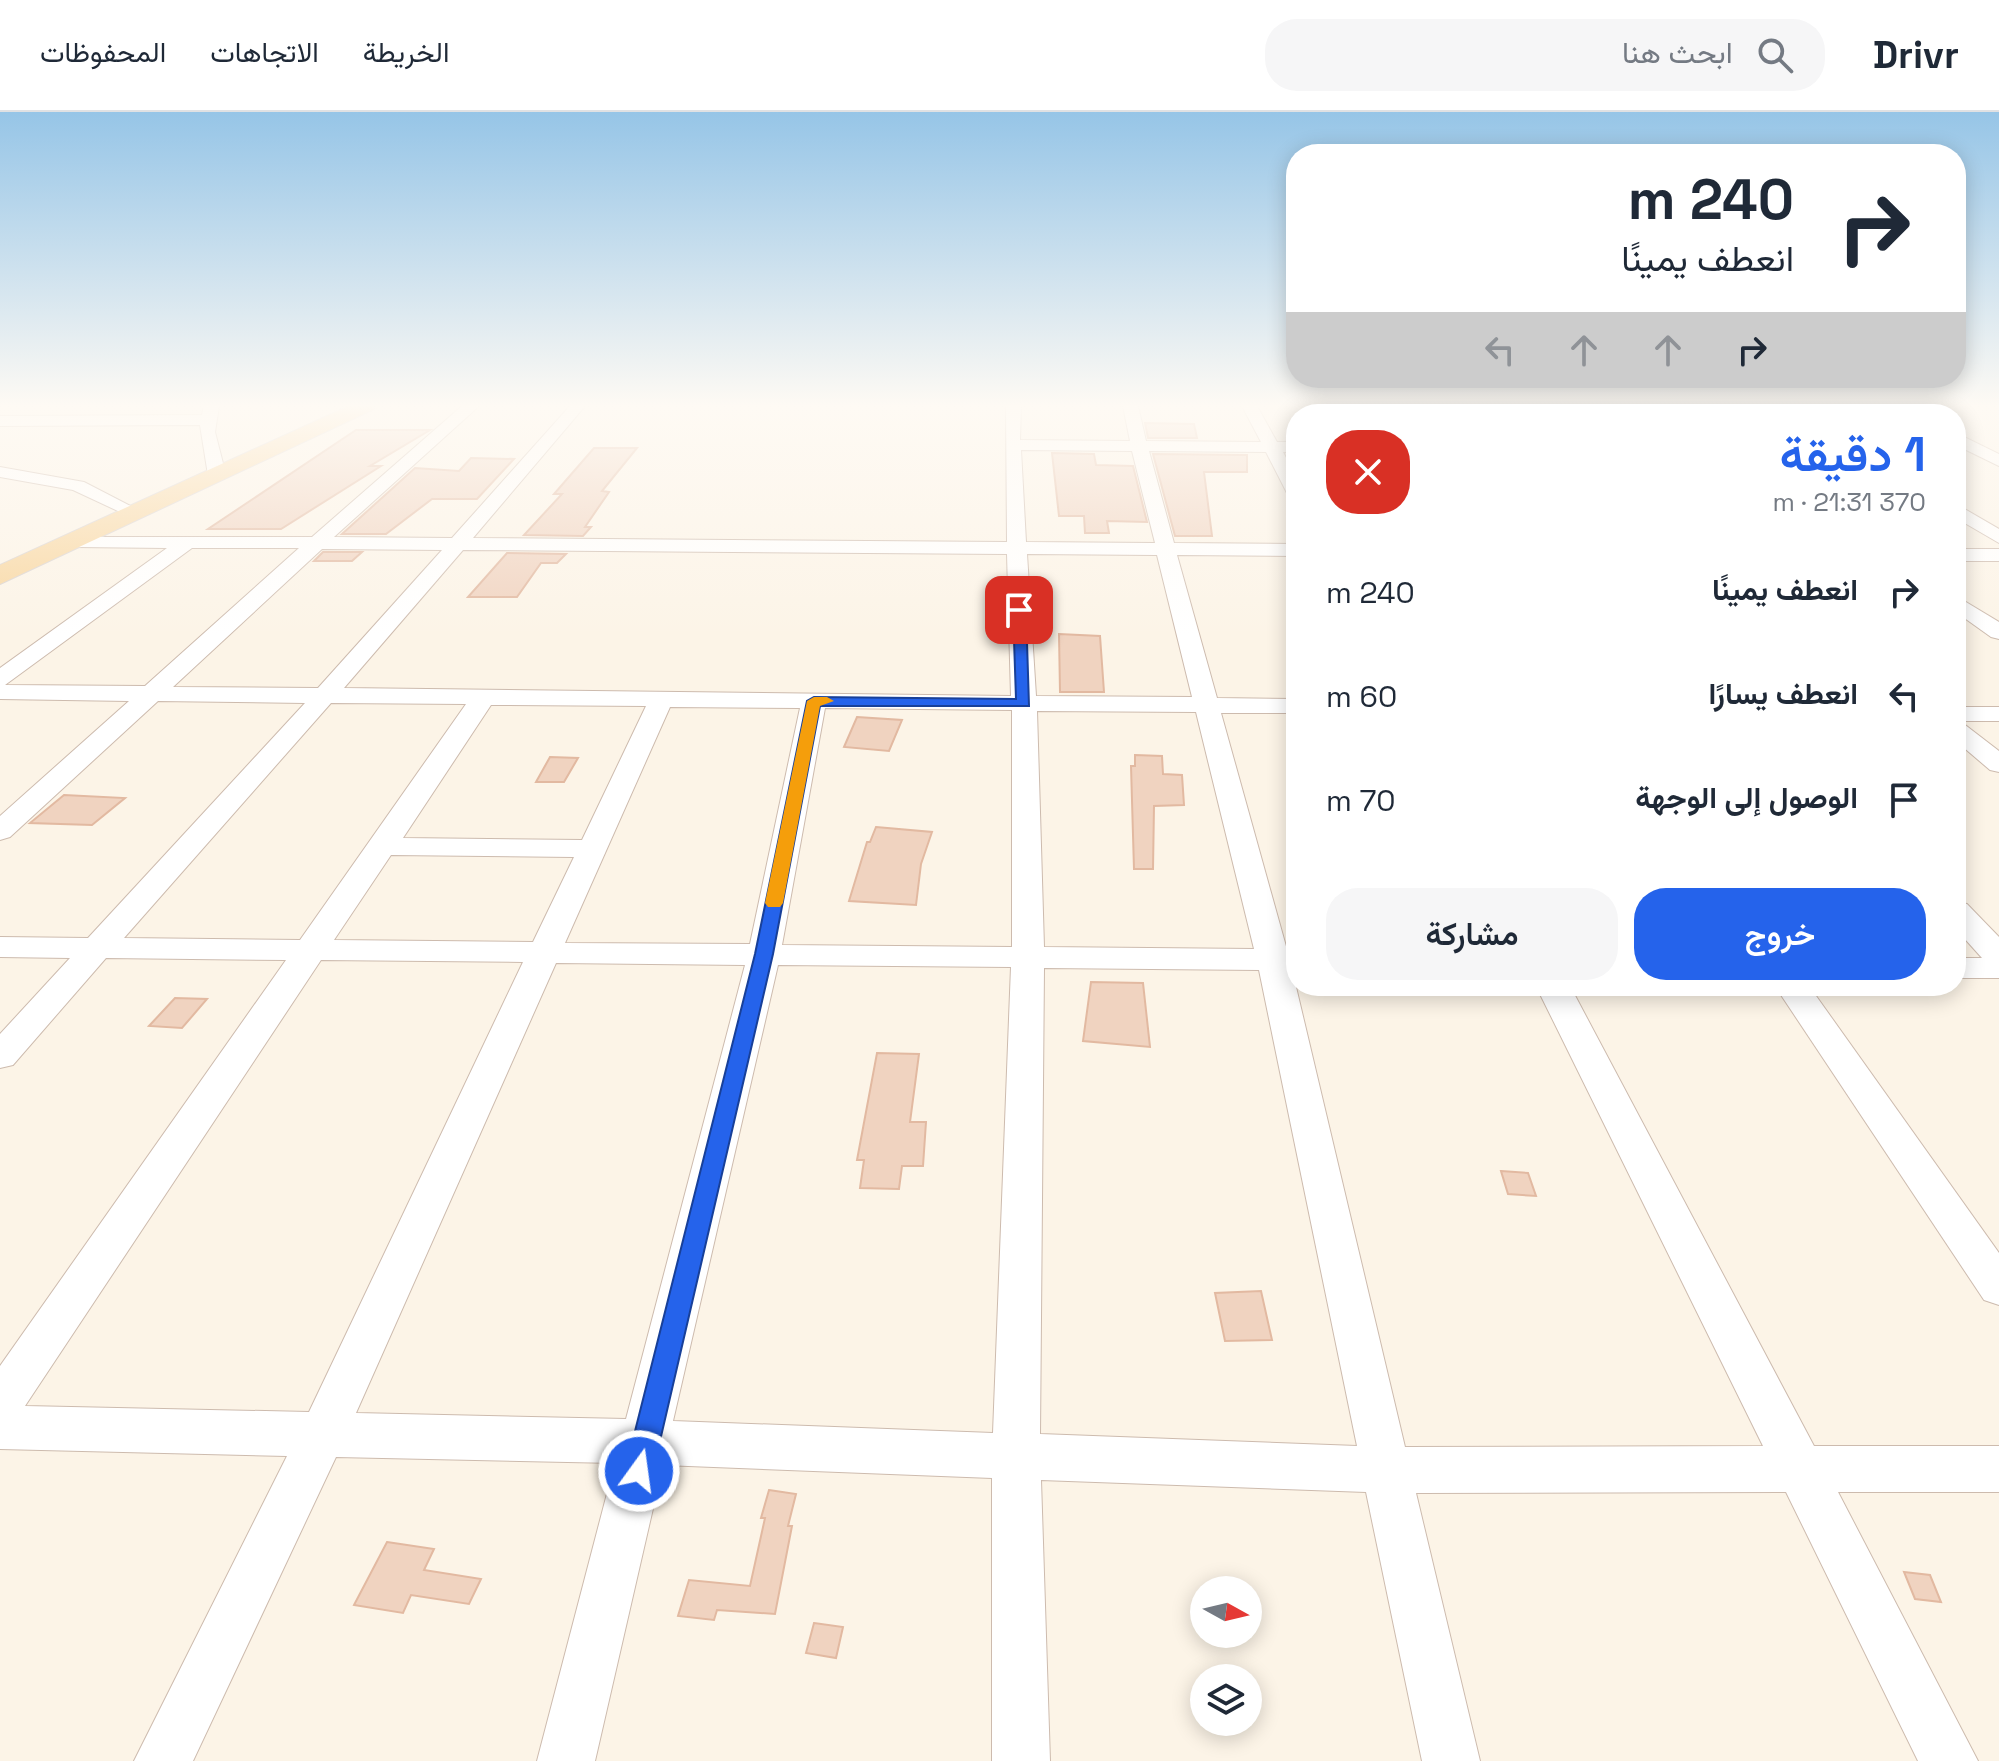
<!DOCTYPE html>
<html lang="ar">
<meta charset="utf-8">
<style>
body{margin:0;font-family:"Space Grotesk",Vazirmatn,sans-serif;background:#f6f6f7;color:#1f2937;direction:rtl;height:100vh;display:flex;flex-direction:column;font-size:30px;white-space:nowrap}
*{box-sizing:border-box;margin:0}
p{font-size:26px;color:#747a83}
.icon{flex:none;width:44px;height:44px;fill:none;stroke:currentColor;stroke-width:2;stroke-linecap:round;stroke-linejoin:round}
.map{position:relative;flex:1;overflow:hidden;direction:ltr}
.drawer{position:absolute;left:1286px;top:292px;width:680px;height:592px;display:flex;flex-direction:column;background:#fff;border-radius:32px;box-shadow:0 4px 20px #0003;direction:rtl}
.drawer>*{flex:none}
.banner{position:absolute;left:1286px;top:32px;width:680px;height:244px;border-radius:32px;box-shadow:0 4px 20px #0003;direction:rtl;background:#fff;color:#1f2937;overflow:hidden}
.needle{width:52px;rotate:98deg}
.controls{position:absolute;left:1190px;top:1464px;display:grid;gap:16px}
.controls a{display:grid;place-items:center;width:72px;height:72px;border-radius:50%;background:#fff;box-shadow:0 4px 20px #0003;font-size:40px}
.pin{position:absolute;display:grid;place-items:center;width:68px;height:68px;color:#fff;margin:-34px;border-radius:16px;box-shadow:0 4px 12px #0006}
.me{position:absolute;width:88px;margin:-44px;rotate:14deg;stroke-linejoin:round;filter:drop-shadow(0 0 6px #0008)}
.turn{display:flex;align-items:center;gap:28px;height:168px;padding:0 40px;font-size:36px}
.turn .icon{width:104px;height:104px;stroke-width:2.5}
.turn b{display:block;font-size:56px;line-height:68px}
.lanes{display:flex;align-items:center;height:76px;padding:0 40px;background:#0003;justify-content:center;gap:40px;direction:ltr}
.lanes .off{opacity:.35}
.round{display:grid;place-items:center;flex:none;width:84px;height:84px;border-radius:32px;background:#f6f6f7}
.summary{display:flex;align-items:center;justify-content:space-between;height:136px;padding:0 40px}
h1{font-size:48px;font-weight:600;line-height:60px;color:#2563eb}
.primary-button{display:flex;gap:16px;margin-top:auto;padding:16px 40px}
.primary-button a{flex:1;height:92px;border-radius:32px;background:#2563eb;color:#fff;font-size:32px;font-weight:600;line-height:92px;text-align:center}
.primary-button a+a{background:#f6f6f7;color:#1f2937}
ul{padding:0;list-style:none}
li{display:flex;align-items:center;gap:24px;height:104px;padding:0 40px}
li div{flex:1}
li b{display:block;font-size:30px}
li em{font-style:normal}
header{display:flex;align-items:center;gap:48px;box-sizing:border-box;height:112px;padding:0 40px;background:#fff;border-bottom:2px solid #e0e1e3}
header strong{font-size:38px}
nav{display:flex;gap:44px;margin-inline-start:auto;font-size:28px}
.search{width:560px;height:72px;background:#f6f6f7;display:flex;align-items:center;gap:20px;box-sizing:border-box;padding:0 28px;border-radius:32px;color:#747a83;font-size:30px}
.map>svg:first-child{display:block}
.building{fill:#f0d3c0;stroke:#e2b9a1;stroke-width:2}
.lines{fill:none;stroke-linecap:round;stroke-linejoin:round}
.minor-casing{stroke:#cdbbae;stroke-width:2}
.primary-casing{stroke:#dbd4d0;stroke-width:2}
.minor{fill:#fff;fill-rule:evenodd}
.primary{fill:#f8d7a2;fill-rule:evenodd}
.route{fill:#2563eb;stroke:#184099;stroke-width:2}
.slow{fill:#f59e0b}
</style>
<header>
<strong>Drivr</strong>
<div class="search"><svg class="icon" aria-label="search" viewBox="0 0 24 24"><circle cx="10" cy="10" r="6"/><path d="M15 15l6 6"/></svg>ابحث هنا</div>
<nav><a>الخريطة</a><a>الاتجاهات</a><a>المحفوظات</a></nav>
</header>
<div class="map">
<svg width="1999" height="1649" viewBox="0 0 1999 1649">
<rect width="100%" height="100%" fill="#fcf4e7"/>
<!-- building -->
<g class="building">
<polygon points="1145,311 1194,312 1197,326 1148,326"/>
<polygon points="356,318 430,318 370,354 381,354 281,417 208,417"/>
<polygon points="594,336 637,336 602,379 609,380 585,415 591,415 583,424 524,423 562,382 554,382"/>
<polygon points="1052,341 1094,342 1096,353 1133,354 1147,410 1107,409 1109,421 1085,421 1084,404 1059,404"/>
<polygon points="1153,342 1247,343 1247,360 1204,360 1212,424 1175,424"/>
<polygon points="471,346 514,347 477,387 432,387 386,422 342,422 415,356 459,359"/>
<polygon points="323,440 362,440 352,449 314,449"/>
<polygon points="507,441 566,442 557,451 541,451 517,485 468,485"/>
<polygon points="1059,522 1100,524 1104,580 1060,580"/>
<polygon points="857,605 902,608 889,639 844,635"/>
<polygon points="1135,643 1162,644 1163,662 1182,663 1184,693 1154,694 1153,757 1134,757 1131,654 1135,654"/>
<polygon points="550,645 578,646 564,670 536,670"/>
<polygon points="64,683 125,686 92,713 30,711"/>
<polygon points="876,715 932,720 921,752 916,793 849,789 867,730 870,730"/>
<polygon points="1091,870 1143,871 1150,935 1083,929"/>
<polygon points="175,886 207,887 182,916 149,914"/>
<polygon points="877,941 919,942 910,1010 926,1010 923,1054 902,1054 899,1077 860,1076 864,1048 857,1048"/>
<polygon points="1501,1059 1528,1061 1536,1084 1508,1082"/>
<polygon points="1261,1179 1272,1228 1225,1229 1215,1181"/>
<polygon points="769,1378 796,1382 788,1414 792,1414 775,1502 717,1498 714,1508 678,1504 689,1468 750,1474 765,1406 761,1406"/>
<polygon points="387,1430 434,1437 424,1458 481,1467 469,1492 411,1483 403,1501 354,1493"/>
<polygon points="1904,1460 1930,1463 1941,1490 1915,1487"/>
<polygon points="814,1511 843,1515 836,1546 806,1541"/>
</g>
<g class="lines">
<defs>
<g id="minor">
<polygon points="204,294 219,294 215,320 226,363 217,368 208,363 200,313 0,314 0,304 202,303"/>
<path d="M 462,294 L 479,294 L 334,425 L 452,426 L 570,294 L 585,294 L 473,426 L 1007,430 L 1006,294 L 1021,294 L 1020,328 L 1130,329 L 1123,294 L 1138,294 L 1146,329 L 1261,330 L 1242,294 L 1257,294 L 1277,330 L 1296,330 L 1296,340 L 1283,340 L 1296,365 L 1296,386 L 1287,381 L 1266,340 L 1149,339 L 1174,431 L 1296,432 L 1296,444 L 1177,443 L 1217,586 L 1296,587 L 1296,601 L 1221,601 L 1287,838 L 1296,838 L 1296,858 L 1292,858 L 1405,1335 L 1763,1334 L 1536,874 L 1570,874 L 1814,1334 L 1999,1334 L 1999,1380 L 1838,1380 L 1978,1649 L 1918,1649 L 1786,1380 L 1416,1381 L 1480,1649 L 1422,1649 L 1366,1380 L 1041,1368 L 1050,1649 L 992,1649 L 992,1366 L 663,1353 L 595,1649 L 537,1649 L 615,1351 L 336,1345 L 193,1649 L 134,1649 L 287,1344 L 0,1337 L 0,1254 L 286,848 L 106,846 L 13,953 L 0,956 L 0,922 L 70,846 L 0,845 L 0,825 L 88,826 L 305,591 L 158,589 L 10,725 L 0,728 L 0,704 L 129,589 L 0,587 L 0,556 L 167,436 L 75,435 L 65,429 L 68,425 L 312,425 ZM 1021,338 L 1132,339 L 1155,431 L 1026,430 ZM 192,436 L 299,436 L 145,574 L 5,573 ZM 322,437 L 442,438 L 318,576 L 173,575 ZM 463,438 L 1007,442 L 1011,584 L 344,576 ZM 1027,442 L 1157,443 L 1192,585 L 1036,584 ZM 331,591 L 466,592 L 300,828 L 124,826 ZM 491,593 L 646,594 L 582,728 L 403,726 ZM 670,595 L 800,596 L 750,832 L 565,831 ZM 825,596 L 1012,598 L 1012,835 L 782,833 ZM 1037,599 L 1196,600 L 1254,837 L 1044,835 ZM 391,743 L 574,745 L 533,830 L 334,828 ZM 321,848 L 523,850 L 309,1300 L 25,1294 ZM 556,851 L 745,853 L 626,1307 L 356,1301 ZM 778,853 L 1011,855 L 993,1321 L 673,1309 ZM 1044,856 L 1259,858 L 1357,1334 L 1040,1322 Z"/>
<polygon points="1355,294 1370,294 1377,302 1361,302"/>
<polygon points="1467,294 1483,294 1491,302 1474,302"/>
<polygon points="1574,294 1591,294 1600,302 1583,302"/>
<polygon points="1670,294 1688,294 1698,302 1680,302"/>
<polygon points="1785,294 1803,294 1814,302 1795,302"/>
<polygon points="1901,294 1919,294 1929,302 1911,302"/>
<polygon points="1956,321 1999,342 1999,354 1956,333"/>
<polygon points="0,355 84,370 144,401 135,407 73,378 0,365"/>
<polygon points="1956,392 1999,417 1999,431 1956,406"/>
<rect x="1956" y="437" width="43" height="12"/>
<polygon points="1956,484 1999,510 1999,527 1991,525 1956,500"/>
<polygon points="1956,595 1999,595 1999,609 1960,609 1999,639 1999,660 1990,658 1956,629"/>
<polygon points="1956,790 1967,792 1999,825 1999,866 1956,866 1956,846 1982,846 1956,817"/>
<polygon points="1775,874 1809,874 1999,1141 1999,1193 1984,1188"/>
</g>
<polygon id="primary" points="349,294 375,294 372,298 0,472 0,453"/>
</defs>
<!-- minor casing -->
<use href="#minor" class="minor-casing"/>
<!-- primary casing -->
<use href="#primary" class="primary-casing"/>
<!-- minor -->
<use href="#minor" class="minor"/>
<!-- primary -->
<use href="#primary" class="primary"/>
</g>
<!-- sky -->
<linearGradient id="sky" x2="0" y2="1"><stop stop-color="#96c5e7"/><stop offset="0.56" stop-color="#fefaf4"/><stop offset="1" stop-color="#fefaf4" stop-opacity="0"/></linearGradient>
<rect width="1999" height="524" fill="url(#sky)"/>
<!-- route -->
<polygon class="route" points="1019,494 1026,498 1029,594 820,594 773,842 653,1359 649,1368 639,1372 629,1368 625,1359 755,842 807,589 814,585 1016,587 1013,498"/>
<!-- slow -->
<polygon class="slow" points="827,585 834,589 820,594 783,791 780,795 768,795 765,791 807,589 814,585"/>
</svg>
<div class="controls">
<a><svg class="needle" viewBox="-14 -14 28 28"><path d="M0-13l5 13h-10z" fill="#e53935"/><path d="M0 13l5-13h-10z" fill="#747a83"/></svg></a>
<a><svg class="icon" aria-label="layers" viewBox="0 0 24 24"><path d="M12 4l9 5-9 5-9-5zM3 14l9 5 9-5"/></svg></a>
</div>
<div class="pin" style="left:1019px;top:498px;background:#d93025"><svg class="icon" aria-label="arrive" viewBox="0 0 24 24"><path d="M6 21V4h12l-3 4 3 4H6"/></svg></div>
<svg class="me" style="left:639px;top:1359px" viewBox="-20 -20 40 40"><circle r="17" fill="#2563eb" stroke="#fff" stroke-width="3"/><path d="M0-11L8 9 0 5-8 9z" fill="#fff"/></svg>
<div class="banner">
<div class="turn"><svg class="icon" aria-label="right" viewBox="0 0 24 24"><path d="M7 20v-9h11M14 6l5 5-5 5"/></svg><div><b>240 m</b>انعطف يمينًا</div></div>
<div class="lanes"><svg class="icon off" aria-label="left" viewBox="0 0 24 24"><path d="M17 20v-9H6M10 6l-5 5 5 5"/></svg><svg class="icon off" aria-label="ahead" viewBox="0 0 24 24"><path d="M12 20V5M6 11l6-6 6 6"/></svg><svg class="icon off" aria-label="ahead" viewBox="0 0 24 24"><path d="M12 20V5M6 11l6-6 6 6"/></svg><svg class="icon" aria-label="right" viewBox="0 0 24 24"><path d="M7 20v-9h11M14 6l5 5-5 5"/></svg></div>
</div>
<section class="drawer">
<div class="summary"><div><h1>1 دقيقة</h1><p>370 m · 21:31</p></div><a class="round" style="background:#d93025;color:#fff"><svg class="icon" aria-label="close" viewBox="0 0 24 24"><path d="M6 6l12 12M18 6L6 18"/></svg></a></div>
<ul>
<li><svg class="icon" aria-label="right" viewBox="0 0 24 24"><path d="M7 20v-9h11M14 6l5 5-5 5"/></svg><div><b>انعطف يمينًا</b></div><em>240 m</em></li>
<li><svg class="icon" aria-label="left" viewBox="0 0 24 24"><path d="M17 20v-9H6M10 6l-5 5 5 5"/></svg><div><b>انعطف يسارًا</b></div><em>60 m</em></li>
<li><svg class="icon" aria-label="arrive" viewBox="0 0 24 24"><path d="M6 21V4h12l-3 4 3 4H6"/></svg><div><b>الوصول إلى الوجهة</b></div><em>70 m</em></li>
</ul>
<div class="primary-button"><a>خروج</a><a>مشاركة</a></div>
</section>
</div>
